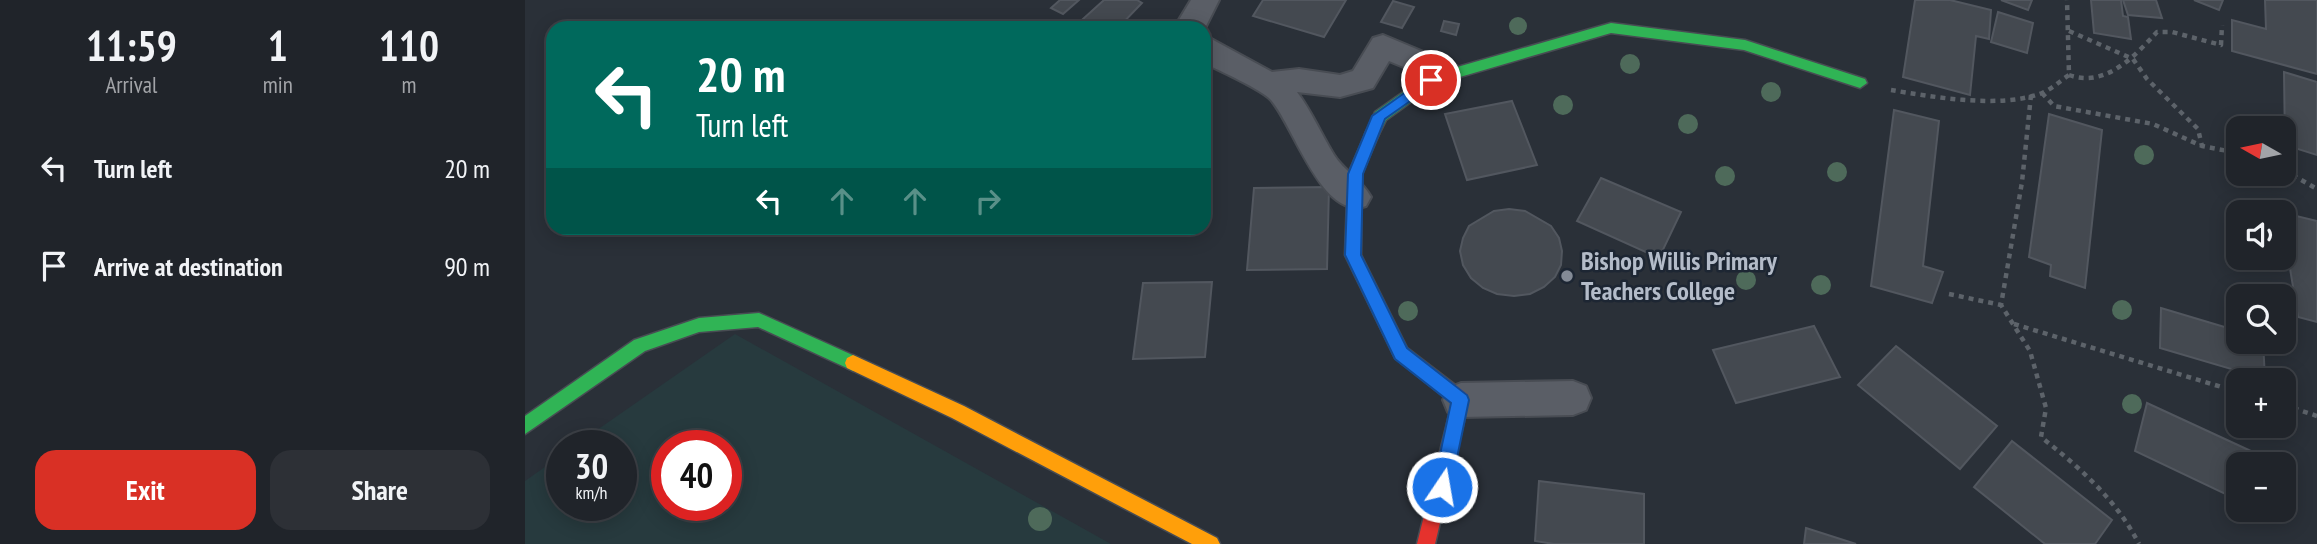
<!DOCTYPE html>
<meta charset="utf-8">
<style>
body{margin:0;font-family:"PT Sans Narrow",sans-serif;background:#2d3036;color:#f1f3f6;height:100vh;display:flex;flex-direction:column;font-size:26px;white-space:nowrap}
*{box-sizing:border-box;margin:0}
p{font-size:23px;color:#a2a4a8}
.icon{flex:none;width:38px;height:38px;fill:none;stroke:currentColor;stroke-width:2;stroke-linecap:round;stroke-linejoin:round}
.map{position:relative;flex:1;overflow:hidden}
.side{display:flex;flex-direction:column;background:#20242a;width:525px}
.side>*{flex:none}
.hud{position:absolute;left:21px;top:21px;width:665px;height:214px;border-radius:21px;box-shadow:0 4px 18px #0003,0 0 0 2px #3d4147;background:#00695c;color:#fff;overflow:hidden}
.needle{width:46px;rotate:279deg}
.fabs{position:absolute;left:1701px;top:116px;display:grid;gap:14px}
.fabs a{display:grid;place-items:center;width:70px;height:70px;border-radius:14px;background:#20242a;box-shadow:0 4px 18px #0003,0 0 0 2px #3d4147;font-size:35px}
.speed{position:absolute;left:21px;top:430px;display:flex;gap:14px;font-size:35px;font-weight:700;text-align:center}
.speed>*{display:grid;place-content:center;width:91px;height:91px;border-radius:50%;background:#20242a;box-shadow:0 4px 18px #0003,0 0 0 2px #3d4147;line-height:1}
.speed small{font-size:18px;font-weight:400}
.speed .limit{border:10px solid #d22;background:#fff;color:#111}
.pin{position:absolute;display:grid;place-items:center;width:60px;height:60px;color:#fff;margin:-30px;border:4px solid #fff;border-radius:50%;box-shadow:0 2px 7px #0007}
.me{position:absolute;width:77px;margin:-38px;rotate:12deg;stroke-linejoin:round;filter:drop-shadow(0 0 5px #0008)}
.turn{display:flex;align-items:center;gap:24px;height:147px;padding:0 35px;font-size:32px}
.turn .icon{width:91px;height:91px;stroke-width:2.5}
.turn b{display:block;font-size:49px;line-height:60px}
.lanes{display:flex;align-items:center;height:66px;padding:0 35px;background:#0003;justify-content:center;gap:35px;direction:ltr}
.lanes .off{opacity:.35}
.eta{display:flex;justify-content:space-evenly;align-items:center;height:119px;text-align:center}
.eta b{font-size:42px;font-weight:700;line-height:49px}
.cta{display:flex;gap:14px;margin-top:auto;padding:14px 35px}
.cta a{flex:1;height:80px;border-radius:21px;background:#d93025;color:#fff;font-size:28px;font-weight:700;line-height:80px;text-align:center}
.cta a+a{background:#2d3036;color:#f1f3f6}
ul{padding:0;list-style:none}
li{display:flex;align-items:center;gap:21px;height:98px;padding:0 35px}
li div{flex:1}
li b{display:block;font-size:26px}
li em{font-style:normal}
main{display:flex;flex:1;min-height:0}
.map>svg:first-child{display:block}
.green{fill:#273a3e;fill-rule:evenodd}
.building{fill:#444950;stroke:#52575f;stroke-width:2}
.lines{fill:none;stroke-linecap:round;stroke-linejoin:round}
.street-casing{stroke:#484c53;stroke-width:4}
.fast-casing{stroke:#484c53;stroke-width:3}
.slow-casing{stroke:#484c53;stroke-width:3}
.jam-casing{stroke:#484c53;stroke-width:3}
.path{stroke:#5d636a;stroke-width:4.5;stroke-dasharray:5 5;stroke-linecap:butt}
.street{fill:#5a5e66;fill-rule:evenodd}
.fast{fill:#30b455;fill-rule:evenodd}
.slow{fill:#ff9f0a;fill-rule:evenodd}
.jam{fill:#e5322d;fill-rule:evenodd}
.tree{fill:#4e6a5a}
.route{fill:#1a73e8;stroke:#114b97;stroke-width:2}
.poi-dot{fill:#848b96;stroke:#1d2633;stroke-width:2.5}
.labels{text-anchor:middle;stroke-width:5;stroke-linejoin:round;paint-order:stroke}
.poi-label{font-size:26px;font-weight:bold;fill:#b4bcc9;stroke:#1d2633;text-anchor:start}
</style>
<main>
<section class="side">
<div class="eta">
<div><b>11:59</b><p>Arrival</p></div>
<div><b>1</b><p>min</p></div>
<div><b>110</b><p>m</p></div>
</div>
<ul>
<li><svg class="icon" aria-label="left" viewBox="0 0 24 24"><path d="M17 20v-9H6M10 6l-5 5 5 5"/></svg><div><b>Turn left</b></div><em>20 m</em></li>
<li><svg class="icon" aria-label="arrive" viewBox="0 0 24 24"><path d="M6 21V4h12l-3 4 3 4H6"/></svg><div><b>Arrive at destination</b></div><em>90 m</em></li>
</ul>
<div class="cta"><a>Exit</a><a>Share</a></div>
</section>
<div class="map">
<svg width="1792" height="544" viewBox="0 0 1792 544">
<rect width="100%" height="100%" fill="#2a3038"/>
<!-- green -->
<path class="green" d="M 210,334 L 586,544 L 0,544 L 0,481 L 37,455 L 37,506 L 96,506 L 96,446 L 49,446 ZM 142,446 L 201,446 L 201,506 L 142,506 Z"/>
<!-- building -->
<g class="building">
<polygon points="535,0 554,0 538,14 526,8"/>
<polygon points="579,0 612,0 617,3 593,28 548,28"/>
<polygon points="738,0 821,0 799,37 728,16"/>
<polygon points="1390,0 1425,0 1466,10 1464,39 1451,36 1445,95 1378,77"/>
<polygon points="1476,0 1507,0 1503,10"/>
<polygon points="1566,0 1596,0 1598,16 1603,17 1606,39 1569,33"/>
<polygon points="1598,0 1631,0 1637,18 1603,15"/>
<polygon points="1669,0 1698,0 1694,10"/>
<polygon points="1740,0 1792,0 1792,74 1707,51 1707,20 1741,29"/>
<polygon points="868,1 889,7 877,28 856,22"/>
<polygon points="1473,12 1508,23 1502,53 1466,42"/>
<polygon points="919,21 934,24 931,35 916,31"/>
<polygon points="1759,72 1792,82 1792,155 1760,145"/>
<polygon points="987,101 1012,165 942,180 920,114"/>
<polygon points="1369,110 1414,121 1398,266 1418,272 1407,303 1346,286"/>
<polygon points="1524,114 1577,130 1560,288 1525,276 1526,265 1504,257"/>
<polygon points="1076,178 1156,212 1134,258 1052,221"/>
<polygon points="804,187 802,269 722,270 729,188"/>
<polygon points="984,209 1000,211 1026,226 1034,238 1037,251 1036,265 1030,277 1019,287 1005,294 989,296 972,294 958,288 946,278 938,265 935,251 938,238 944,226 969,211"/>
<polygon points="1759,213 1792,221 1792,322 1773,317 1759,232"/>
<polygon points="687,282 680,357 608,359 618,283"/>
<polygon points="1636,308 1713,331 1713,341 1738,341 1740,379 1635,348"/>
<polygon points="1289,326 1315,377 1211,403 1188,350"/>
<polygon points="1371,346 1472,426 1435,469 1333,385"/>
<polygon points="1622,403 1754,464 1713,464 1713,500 1610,451"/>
<polygon points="1487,441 1587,520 1570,544 1520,544 1449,487"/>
<polygon points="1014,481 1119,494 1119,544 1029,544 1010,541"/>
<polygon points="1733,509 1758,509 1756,520"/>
<polygon points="1281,528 1331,544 1279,544"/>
</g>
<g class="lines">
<defs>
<g id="street">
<polygon points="666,0 694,0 679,30 679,28 652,28 652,23"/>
<path d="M 679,35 L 747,72 L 774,69 L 815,75 L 828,71 L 848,38 L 858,35 L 932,66 L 937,74 L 932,82 L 922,85 L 864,61 L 848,88 L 815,97 L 772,92 C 787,112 796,134 809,155 C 819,171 837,180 846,197 L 841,206 C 797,221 769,126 746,100 C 736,89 695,71 679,63 Z"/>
<polygon points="1048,381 1061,386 1066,398 1061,410 1048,415 936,417 923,412 918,400 923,388 936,383"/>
</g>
<g id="fast">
<polygon points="1086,23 1220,40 1340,79 1342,83 1335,88 1219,50 1086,33 911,84 861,120 852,138 847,140 840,134 850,112 901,76"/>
<polygon points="234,313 334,358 336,363 334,368 328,371 322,368 233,327 174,332 120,351 0,434 0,416 109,340 174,318"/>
</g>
<polygon id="slow" points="328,355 439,406 692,538 695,544 667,544 427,418 322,368 320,363 322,358"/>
<polygon id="jam" points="847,128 854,134 837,174 836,255 882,348 942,394 944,400 910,544 892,544 927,403 870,358 820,255 823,174 842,130"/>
</defs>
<!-- street casing -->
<use href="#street" class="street-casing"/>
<!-- fast casing -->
<use href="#fast" class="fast-casing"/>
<!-- slow casing -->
<use href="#slow" class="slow-casing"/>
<!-- jam casing -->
<use href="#jam" class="jam-casing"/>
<!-- path -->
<g class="path">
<polyline points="1544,31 1608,59 1622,79 1673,129 1677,146"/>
<path d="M 1544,75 C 1580,88 1609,57 1632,32 L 1647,32 L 1696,45 L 1697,25"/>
<path d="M 1366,90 C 1408,97 1476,109 1517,93 C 1527,89 1535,81 1544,75 L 1542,0"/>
<polyline points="1517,93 1529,106 1628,124 1677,146 1713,153"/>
<path d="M 1506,95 L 1497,182 L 1476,305 L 1505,351 L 1521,408 L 1516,437 C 1555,468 1591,499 1614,544"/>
<polyline points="1759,170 1792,189"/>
<polyline points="1424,294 1476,305"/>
<polyline points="1489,324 1713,392"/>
<polyline points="1759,405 1792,416"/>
</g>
<!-- street -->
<use href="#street" class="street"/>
<!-- fast -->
<use href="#fast" class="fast"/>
<!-- slow -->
<use href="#slow" class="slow"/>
<!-- jam -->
<use href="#jam" class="jam"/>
</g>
<!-- trees -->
<g class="tree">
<circle cx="993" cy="26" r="9"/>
<circle cx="1105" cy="64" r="10"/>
<circle cx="1246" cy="92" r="10"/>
<circle cx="1038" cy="105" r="10"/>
<circle cx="1163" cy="124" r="10"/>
<circle cx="1619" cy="155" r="10"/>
<circle cx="1312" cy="172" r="10"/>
<circle cx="1200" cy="176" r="10"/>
<circle cx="1221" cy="280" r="10"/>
<circle cx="1296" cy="285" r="10"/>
<circle cx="1597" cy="310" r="10"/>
<circle cx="883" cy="311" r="10"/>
<circle cx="1607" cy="404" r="10"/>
<circle cx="515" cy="519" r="12"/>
</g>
<!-- route -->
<polygon class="route" points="906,74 913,80 911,83 860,119 838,174 836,255 882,348 942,395 944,400 926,487 924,493 917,495 911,493 908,487 926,403 870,359 820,255 823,174 847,116"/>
<!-- markers -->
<circle class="poi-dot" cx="1042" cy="276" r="7"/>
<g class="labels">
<!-- poi labels -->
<g class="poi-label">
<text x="1056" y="270">Bishop Willis Primary<tspan x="1056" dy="30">Teachers College</tspan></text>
</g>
</g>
</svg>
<div class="fabs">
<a><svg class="needle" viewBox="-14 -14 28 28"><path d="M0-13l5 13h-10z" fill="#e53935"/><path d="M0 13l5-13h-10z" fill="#a2a4a8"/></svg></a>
<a><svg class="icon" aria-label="sound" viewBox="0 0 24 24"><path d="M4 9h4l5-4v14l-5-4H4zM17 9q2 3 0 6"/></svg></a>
<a><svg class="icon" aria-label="search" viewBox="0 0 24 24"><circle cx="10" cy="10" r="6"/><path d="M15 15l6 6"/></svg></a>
<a>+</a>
<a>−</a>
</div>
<div class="speed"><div>30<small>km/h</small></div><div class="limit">40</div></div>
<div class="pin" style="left:906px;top:80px;background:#d93025"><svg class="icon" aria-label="arrive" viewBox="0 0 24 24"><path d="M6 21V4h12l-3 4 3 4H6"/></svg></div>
<svg class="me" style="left:917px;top:487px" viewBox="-20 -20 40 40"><circle r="17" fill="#1a73e8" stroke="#fff" stroke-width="3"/><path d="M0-11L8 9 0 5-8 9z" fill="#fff"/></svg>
<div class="hud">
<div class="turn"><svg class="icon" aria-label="left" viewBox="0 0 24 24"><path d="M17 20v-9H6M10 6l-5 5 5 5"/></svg><div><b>20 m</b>Turn left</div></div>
<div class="lanes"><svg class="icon" aria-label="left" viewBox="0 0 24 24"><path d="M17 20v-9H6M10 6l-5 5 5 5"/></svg><svg class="icon off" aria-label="ahead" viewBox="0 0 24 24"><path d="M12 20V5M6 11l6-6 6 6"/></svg><svg class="icon off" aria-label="ahead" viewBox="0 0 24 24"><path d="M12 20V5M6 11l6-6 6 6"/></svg><svg class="icon off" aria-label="right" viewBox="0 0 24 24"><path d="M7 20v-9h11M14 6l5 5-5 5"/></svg></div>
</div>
</div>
</main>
